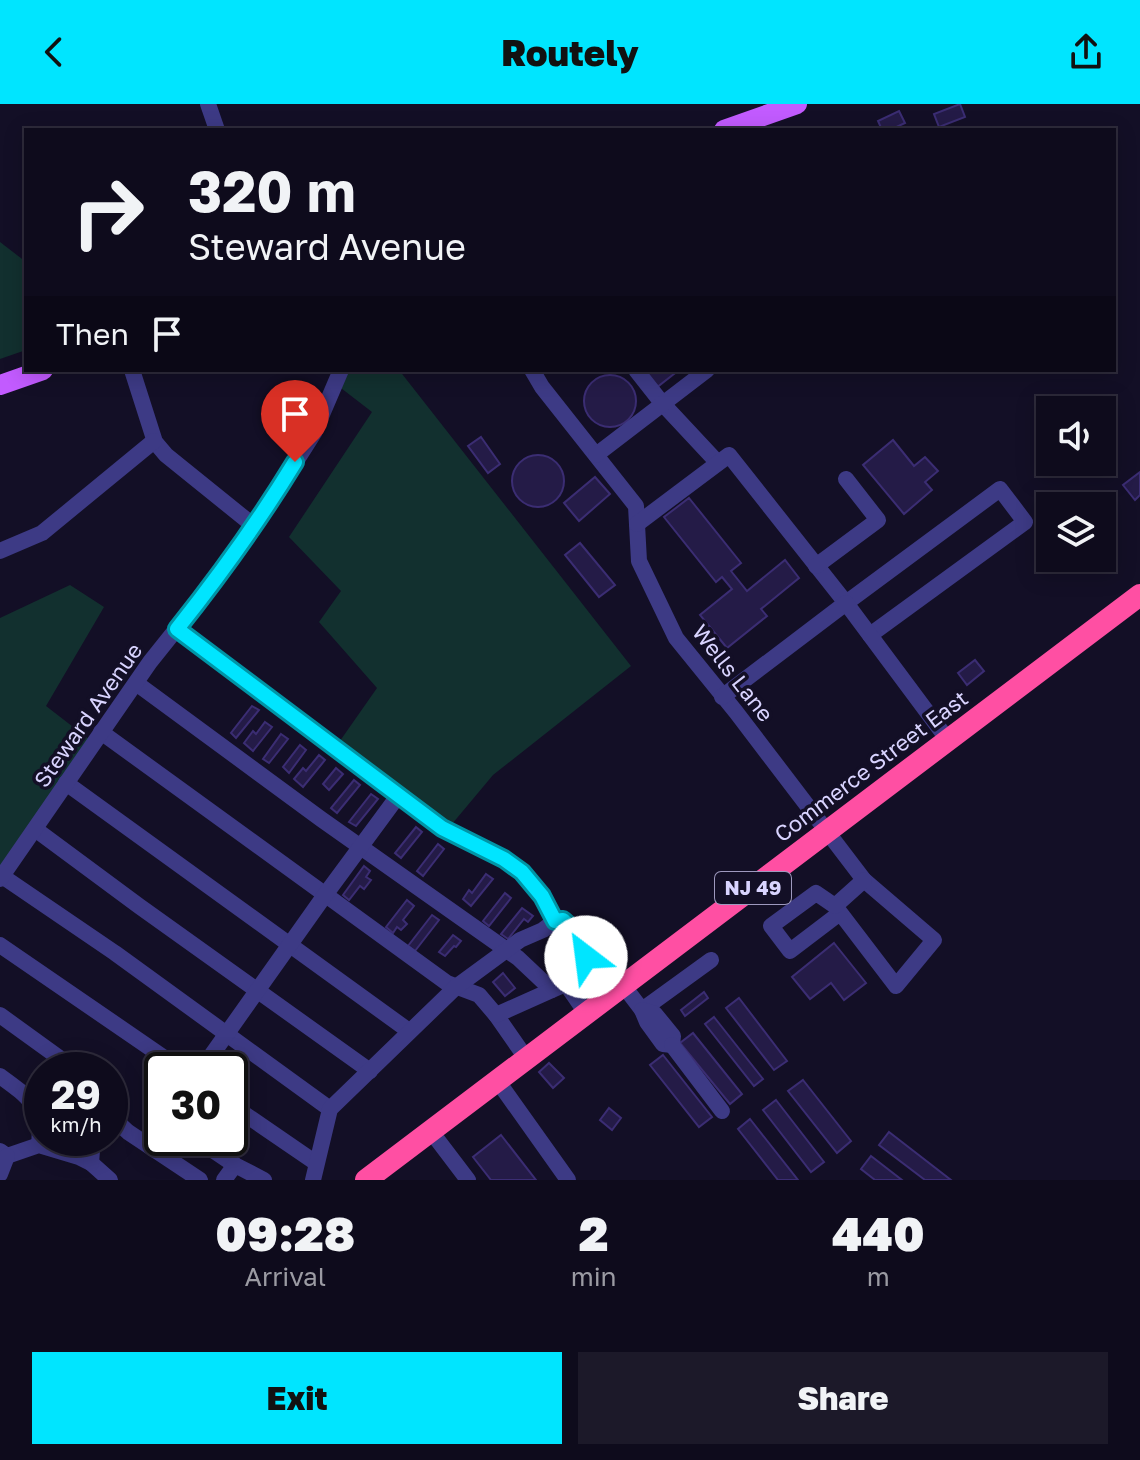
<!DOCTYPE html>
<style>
body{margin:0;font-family:"Golos Text",sans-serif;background:#1c1929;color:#f1f3f6;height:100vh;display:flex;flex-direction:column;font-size:30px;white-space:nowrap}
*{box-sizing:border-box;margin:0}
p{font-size:26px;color:#9b9ba3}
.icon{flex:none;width:44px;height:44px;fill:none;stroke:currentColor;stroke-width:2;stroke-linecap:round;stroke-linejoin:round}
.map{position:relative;height:1076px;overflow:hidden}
.panel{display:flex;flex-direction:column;background:#0e0b1c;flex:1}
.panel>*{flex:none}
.banner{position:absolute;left:24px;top:24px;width:1092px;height:244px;border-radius:0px;box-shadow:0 4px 20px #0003,0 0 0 2px #2e2b3b;background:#0e0b1c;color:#f1f3f6;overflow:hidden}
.tools{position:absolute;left:1036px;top:292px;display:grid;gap:16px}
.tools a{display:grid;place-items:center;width:80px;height:80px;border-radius:0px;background:#0e0b1c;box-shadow:0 4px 20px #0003,0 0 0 2px #2e2b3b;font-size:40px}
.speed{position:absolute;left:24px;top:948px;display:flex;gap:16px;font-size:40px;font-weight:700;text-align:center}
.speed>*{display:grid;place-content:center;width:104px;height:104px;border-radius:50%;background:#0e0b1c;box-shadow:0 4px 20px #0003,0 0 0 2px #2e2b3b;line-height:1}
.speed small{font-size:20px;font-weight:400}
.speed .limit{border:4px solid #111;border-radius:12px;background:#fff;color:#111}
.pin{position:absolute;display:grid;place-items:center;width:68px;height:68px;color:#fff;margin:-82px -34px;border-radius:50% 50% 50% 0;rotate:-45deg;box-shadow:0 0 8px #0007}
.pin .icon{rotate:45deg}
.me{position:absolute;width:88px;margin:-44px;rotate:330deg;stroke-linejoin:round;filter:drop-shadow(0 0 6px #0008)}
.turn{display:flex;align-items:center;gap:28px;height:168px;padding:0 32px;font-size:36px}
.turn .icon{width:104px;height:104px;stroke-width:2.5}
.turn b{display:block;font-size:56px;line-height:68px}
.then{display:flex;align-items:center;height:76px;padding:0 32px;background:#0003;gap:16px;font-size:30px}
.eta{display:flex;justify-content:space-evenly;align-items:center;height:136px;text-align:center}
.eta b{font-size:48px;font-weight:800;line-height:56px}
.primary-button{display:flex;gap:16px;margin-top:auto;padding:16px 32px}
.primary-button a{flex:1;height:92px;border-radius:0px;background:#00e5ff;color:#111;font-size:32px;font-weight:800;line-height:92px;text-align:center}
.primary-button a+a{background:#1c1929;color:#f1f3f6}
header{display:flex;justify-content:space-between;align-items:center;height:104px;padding:0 32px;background:#00e5ff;color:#111;font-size:36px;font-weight:800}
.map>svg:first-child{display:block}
.green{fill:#12302f}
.building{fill:#241b47;stroke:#3b2d73;stroke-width:2}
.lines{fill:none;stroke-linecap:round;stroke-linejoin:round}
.minor{stroke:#3d3a85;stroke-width:16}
.major{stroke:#c25bff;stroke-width:20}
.highway{stroke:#ff4fa3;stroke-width:22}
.route-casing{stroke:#0095a6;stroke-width:20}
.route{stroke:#00e5ff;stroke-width:14}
.labels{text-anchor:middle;stroke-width:7;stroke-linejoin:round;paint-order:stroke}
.shield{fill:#130f26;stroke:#9e99be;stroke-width:2}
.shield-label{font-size:20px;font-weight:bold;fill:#d9d4ff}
.street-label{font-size:22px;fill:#d9d4ff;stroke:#130f26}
</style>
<header><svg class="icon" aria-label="back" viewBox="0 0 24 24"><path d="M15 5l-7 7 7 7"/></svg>Routely<svg class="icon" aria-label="share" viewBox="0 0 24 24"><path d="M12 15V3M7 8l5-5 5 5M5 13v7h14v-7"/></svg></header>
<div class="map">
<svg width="1140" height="1076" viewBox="0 0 1140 1076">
<rect width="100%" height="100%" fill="#130f26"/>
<!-- green -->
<g class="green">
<polygon points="0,138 26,158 26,246 0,255"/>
<polygon points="345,266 399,266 631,562 493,671 447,726 335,644 377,584 319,518 341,487 289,433 372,308 337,281"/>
<polygon points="70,481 104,503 46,602 99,643 0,769 0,514"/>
</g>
<!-- building -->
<g class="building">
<polygon points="960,0 965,13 939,23 934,10"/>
<polygon points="899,7 905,19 890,26 882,26 878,17"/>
<polygon points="642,266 679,266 656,284"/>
<circle cx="610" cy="297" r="26"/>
<polygon points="481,333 500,360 488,369 468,342"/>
<polygon points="893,336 914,362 925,353 938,367 925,378 932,386 904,410 863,361"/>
<circle cx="538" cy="377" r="26"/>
<polygon points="1140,368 1140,391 1135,396 1123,381"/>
<polygon points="595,373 610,390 579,417 564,399"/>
<polygon points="689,394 741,459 731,467 747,487 785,456 799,474 761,505 767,512 727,544 700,511 732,485 722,473 716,478 664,413"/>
<polygon points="580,439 615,481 599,493 565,451"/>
<polygon points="975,556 984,567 967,581 958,569"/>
<polygon points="252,602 259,606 236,634 231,629"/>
<polygon points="265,618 272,623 253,647 244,639 253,627 256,630"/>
<polygon points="281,630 288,635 269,659 263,655"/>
<polygon points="300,641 306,646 289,669 283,663"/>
<polygon points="319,651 325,656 303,683 294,675 303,664 306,667"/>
<polygon points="336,664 343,670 329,686 323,680"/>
<polygon points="354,676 360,681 337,709 331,704"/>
<polygon points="371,690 378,695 356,722 349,718"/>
<polygon points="416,723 422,728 401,754 395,749"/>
<polygon points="438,740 444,745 423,772 417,767"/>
<polygon points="364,762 370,767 366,773 371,776 364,785 360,782 349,796 343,791"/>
<polygon points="486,770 493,775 471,802 463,795 469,786 472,789"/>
<polygon points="505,789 511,794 489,822 483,817"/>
<polygon points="407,796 414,802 403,816 407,820 401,826 397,823 393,829 386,823"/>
<polygon points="522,804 533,812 528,818 524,815 508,835 501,830"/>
<polygon points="432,811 439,816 415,847 408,842"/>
<polygon points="453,831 461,837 456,843 454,842 445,852 439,848"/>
<polygon points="834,839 866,879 844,896 831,879 810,895 792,873"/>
<polygon points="503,869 515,884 505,892 493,878"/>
<polygon points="704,888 708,894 685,912 681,906"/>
<polygon points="739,894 787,957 774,966 726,904"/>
<polygon points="714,913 763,975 754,982 705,920"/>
<polygon points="693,929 742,990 730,1000 680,939"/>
<polygon points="663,951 712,1013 699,1023 650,961"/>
<polygon points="549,959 564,974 553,984 539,968"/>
<polygon points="803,976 851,1037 837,1049 788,987"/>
<polygon points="776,996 824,1058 811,1068 763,1006"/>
<polygon points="609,1004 621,1014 612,1026 600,1016"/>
<polygon points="750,1015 798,1076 778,1076 738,1025"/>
<polygon points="889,1028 951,1076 925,1076 879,1041"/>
<polygon points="501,1031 536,1076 491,1076 473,1053"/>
<polygon points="871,1052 902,1076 875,1076 861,1065"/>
</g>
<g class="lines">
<!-- minor -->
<g class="minor">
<polyline points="208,0 217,26"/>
<polyline points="132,266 155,338 166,351 254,422"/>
<polyline points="532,266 542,283 636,402 639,457 676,534 736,608 864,776 934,836 896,882 835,802 816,789 771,822 790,847 840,809"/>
<polyline points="636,266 662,299 718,359"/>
<polyline points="596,351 707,266"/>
<polyline points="637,420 729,351 846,499 1000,385 1025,418 870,531"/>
<polyline points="0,447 42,429 154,337"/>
<polyline points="816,462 878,416 846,375"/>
<polyline points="177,525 442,724 504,755 522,768 542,792 555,817"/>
<polyline points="136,579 321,715 518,854 552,886 566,880"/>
<polyline points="722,593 846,499 948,636"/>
<polyline points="101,628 447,879 479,891 496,911 526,954"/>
<polyline points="66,679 409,927"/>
<polyline points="35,725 139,802 370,967"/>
<polyline points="2,772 115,849 330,1005"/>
<polyline points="0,775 150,558 222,468 267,403 314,329 341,266"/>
<polyline points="835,802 864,776"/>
<polyline points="0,841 182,966"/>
<polyline points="623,881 642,906 711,856"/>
<polygon points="642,906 655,910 673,932 672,941 663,940 647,918"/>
<polyline points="0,911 76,966"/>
<polyline points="496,911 552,886"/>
<polyline points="672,941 722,1007"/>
<polyline points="201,966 325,791 398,692"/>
<path d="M 0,972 C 29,993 43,1002 39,1041"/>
<polyline points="497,976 568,1076"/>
<polyline points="230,1000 316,1059"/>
<polyline points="110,1011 128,1028 200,1076"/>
<polyline points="430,1026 468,1076"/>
<polyline points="195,1034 235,1061"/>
<polyline points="0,1047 7,1052 39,1041 79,1053 91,1059 110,1076"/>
<polyline points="91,1059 93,1034"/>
<polyline points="0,1070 7,1052"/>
<polyline points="224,1076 235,1061 264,1076"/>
<path d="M 313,1076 L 330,1005 L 456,883 L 520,836 L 543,826 L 555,817 L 563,816 C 592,842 594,851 566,880 L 586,909"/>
</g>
<!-- major -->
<g class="major">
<polyline points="724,26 797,0"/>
<polyline points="0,281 43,266"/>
</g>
<!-- highway -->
<polyline class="highway" points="366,1076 1140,491"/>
</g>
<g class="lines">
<defs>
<path id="route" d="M 295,358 C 259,417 220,471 177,525 L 442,724 L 504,755 L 522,768 L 542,792 L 555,817 L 563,816 C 575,827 586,836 586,853"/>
</defs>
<!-- route casing -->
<use href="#route" class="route-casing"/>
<!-- route -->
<use href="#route" class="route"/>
</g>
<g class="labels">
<!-- shield labels -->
<rect class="shield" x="715" y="768" width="76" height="32" rx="6"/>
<g class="shield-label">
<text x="753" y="791">NJ 49</text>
</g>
<!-- street labels -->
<g class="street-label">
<text transform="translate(733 569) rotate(52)" y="8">Wells Lane</text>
<text transform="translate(88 611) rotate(-55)" y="8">Steward Avenue</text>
<text transform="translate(871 662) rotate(-37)" y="8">Commerce Street East</text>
</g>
</g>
</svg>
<div class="tools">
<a><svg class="icon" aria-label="sound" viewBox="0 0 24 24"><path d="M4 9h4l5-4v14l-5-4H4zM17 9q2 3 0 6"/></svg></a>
<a><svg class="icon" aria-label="layers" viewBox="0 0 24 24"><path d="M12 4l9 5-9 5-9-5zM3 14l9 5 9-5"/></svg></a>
</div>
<div class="speed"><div>29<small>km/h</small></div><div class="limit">30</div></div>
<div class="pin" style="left:295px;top:358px;background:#d93025"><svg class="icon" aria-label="arrive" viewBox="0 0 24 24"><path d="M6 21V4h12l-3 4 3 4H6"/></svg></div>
<svg class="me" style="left:586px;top:853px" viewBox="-20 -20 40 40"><circle r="19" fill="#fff"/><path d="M0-13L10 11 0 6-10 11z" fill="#00e5ff"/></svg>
<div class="banner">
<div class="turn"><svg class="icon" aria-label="right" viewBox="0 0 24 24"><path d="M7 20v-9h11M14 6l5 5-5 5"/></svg><div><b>320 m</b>Steward Avenue</div></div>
<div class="then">Then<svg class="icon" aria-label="arrive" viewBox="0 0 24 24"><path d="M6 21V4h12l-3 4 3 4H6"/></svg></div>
</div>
</div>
<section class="panel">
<div class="eta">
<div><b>09:28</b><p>Arrival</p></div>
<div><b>2</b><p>min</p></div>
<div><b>440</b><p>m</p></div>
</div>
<div class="primary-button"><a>Exit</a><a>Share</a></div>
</section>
